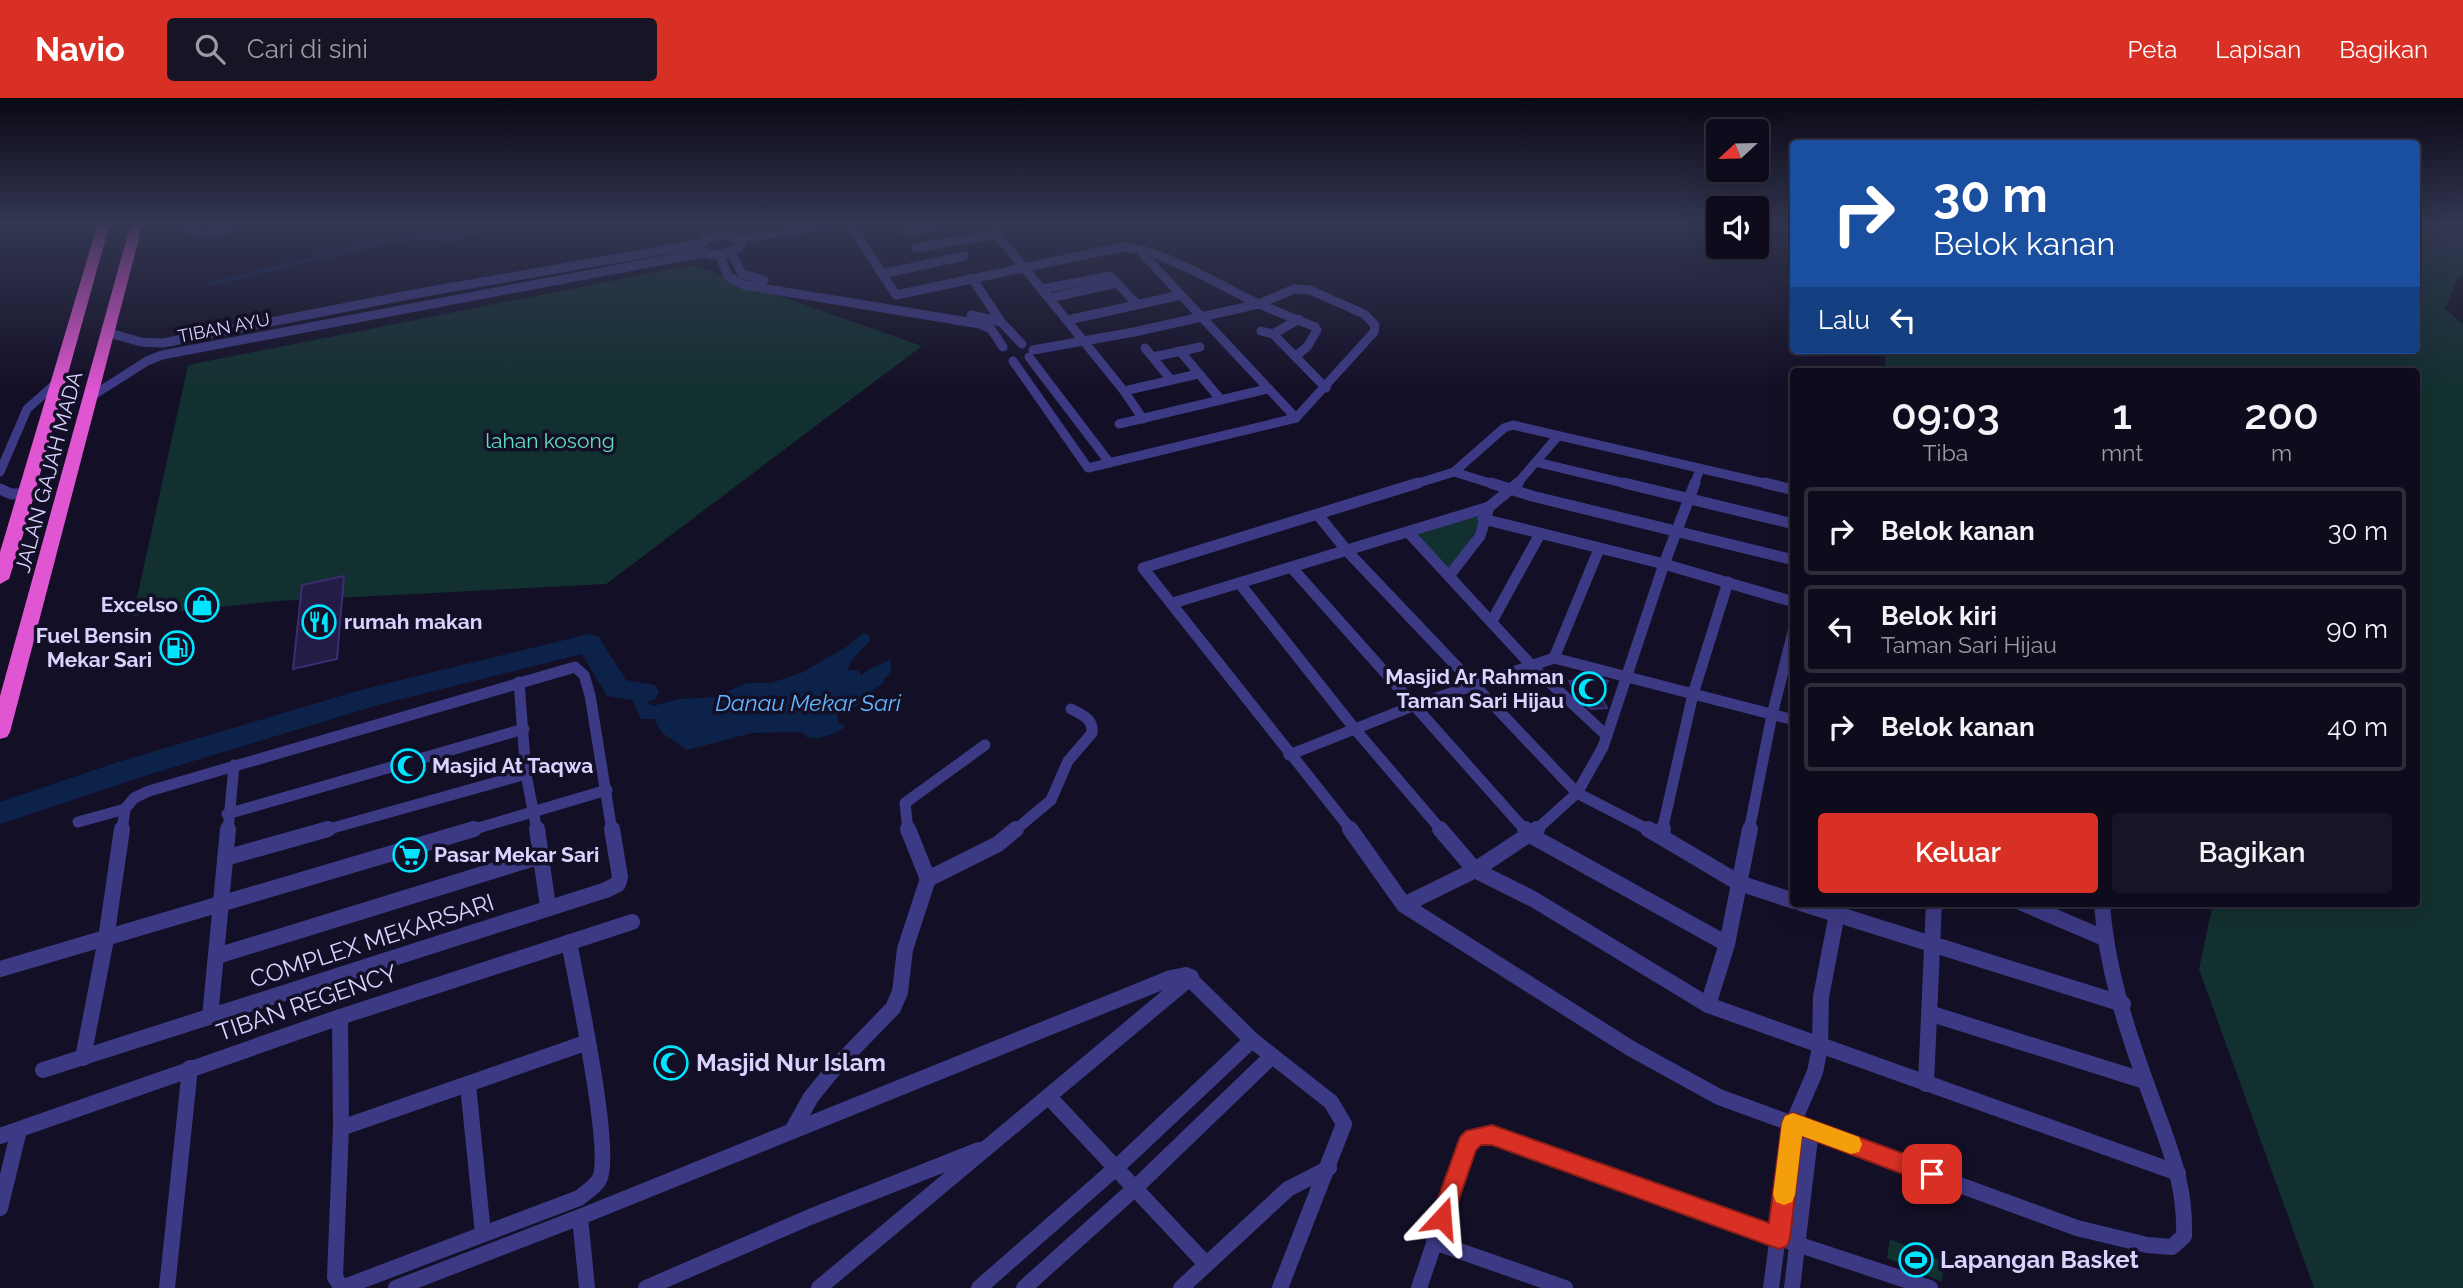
<!DOCTYPE html>
<html lang="id">
<style>
body{margin:0;font-family:Raleway,sans-serif;background:#171425;color:#f1f3f6;height:100vh;display:flex;flex-direction:column;font-size:26px;white-space:nowrap}
*{box-sizing:border-box;margin:0}
p{font-size:23px;color:#9b9ba3}
.icon{flex:none;width:38px;height:38px;fill:none;stroke:currentColor;stroke-width:2;stroke-linecap:round;stroke-linejoin:round}
.map{position:relative;flex:1;overflow:hidden}
.details{position:absolute;left:1790px;top:270px;width:630px;height:539px;display:flex;flex-direction:column;background:#0e0b1c;border-radius:7px;box-shadow:0 7px 28px #0002,0 0 0 2px #2e2b3b}
.details>*{flex:none}
.top-card{position:absolute;left:1790px;top:42px;width:630px;height:214px;border-radius:7px;box-shadow:0 7px 28px #0002,0 0 0 2px #2e2b3b;background:#1a4fa0;color:#fff;overflow:hidden}
.needle{width:46px;rotate:248deg}
.buttons{position:absolute;left:1706px;top:21px;display:grid;gap:14px}
.buttons a{display:grid;place-items:center;width:63px;height:63px;border-radius:7px;background:#0e0b1c;box-shadow:0 7px 28px #0002,0 0 0 2px #2e2b3b;font-size:35px}
.pin{position:absolute;display:grid;place-items:center;width:60px;height:60px;color:#fff;margin:-30px;border-radius:14px;box-shadow:0 4px 10px #0006}
.me{position:absolute;width:77px;margin:-38px;rotate:19deg;stroke-linejoin:round;filter:drop-shadow(0 0 5px #0008)}
.turn{display:flex;align-items:center;gap:24px;height:147px;padding:0 28px;font-size:32px}
.turn .icon{width:91px;height:91px;stroke-width:2.5}
.turn b{display:block;font-size:49px;line-height:60px}
.then{display:flex;align-items:center;height:66px;padding:0 28px;background:#0003;gap:14px;font-size:26px}
.eta{display:flex;justify-content:space-evenly;align-items:center;height:119px;text-align:center}
.eta b{font-size:42px;font-weight:600;line-height:49px}
.primary-button{display:flex;gap:14px;margin-top:auto;padding:14px 28px}
.primary-button a{flex:1;height:80px;border-radius:7px;background:#d93025;color:#fff;font-size:28px;font-weight:600;line-height:80px;text-align:center}
.primary-button a+a{background:#171425;color:#f1f3f6}
ul{padding:0;list-style:none}
li{display:flex;align-items:center;gap:21px;height:88px;margin:0 14px 10px;padding:0 14px;border:4px solid #2e2b3b;border-radius:7px}
li div{flex:1}
li b{display:block;font-size:26px}
li em{font-style:normal}
header{display:flex;align-items:center;gap:42px;box-sizing:border-box;height:98px;padding:0 35px;background:#d93025;color:#fff}
header strong{font-size:33px}
nav{display:flex;gap:38px;margin-inline-start:auto;font-size:24px}
.search{width:490px;height:63px;background:#171425;display:flex;align-items:center;gap:18px;box-sizing:border-box;padding:0 24px;border-radius:7px;color:#9b9ba3;font-size:26px}
.map>svg:first-child{display:block}
.green{fill:#12302f}
.water{fill:#0c2248}
.lines{fill:none;stroke-linecap:round;stroke-linejoin:round}
.canal{fill:#0c2248;fill-rule:evenodd}
.river{fill:#0c2248;fill-rule:evenodd}
.building{fill:#241b47;stroke:#3b2d73;stroke-width:2}
.minor-far2{stroke:#3d3a85;stroke-width:9}
.minor-far1{stroke:#3d3a85;stroke-width:11}
.minor{stroke:#3d3a85;stroke-width:16}
.trunk{fill:#e055d1;fill-rule:evenodd}
.route{fill:#d93025;stroke:#8d1f18;stroke-width:2}
.slow{fill:#f59e0b}
.labels{text-anchor:middle;stroke-width:7;stroke-linejoin:round;paint-order:stroke}
.far-street-label{font-size:18px;fill:#d9d4ff;stroke:#130f26}
.park-label{font-size:21px;fill:#5fe0c0;stroke:#130f26}
.street-label{font-size:21px;fill:#d9d4ff;stroke:#130f26}
.poi-label{font-size:21px;font-weight:bold;fill:#d9d4ff;stroke:#130f26;text-anchor:end}
.water-label{font-size:23px;font-style:italic;fill:#62b6ff;stroke:#130f26}
.near-street-label{font-size:24px;fill:#d9d4ff;stroke:#130f26}
.near-poi-label{font-size:24px;font-weight:bold;fill:#d9d4ff;stroke:#130f26;text-anchor:start}
</style>
<header>
<strong>Navio</strong>
<div class="search"><svg class="icon" aria-label="search" viewBox="0 0 24 24"><circle cx="10" cy="10" r="6"/><path d="M15 15l6 6"/></svg>Cari di sini</div>
<nav><a>Peta</a><a>Lapisan</a><a>Bagikan</a></nav>
</header>
<div class="map">
<svg width="2463" height="1190" viewBox="0 0 2463 1190">
<rect width="100%" height="100%" fill="#130f26"/>
<!-- green -->
<g class="green">
<polygon points="2417,125 2463,125 2463,178 2457,180 2445,211 2463,226 2463,1190 2314,1190 2199,871 2213,805 2417,805 2417,273 1886,273 1884,252 2417,252"/>
<polygon points="692,167 922,248 606,486 278,503 133,518 188,267"/>
<polygon points="1488,412 1449,478 1409,435"/>
<polygon points="1890,1141 1944,1164 1942,1184 1887,1160"/>
</g>
<!-- water -->
<g class="water">
<polygon points="473,125 533,125 508,128 445,146 443,135"/>
<path d="M 863,535 L 869,537 L 870,543 C 863,551 850,560 848,572 L 859,573 L 861,578 L 869,571 L 890,562 C 893,571 890,577 883,582 L 884,586 C 872,589 871,597 862,600 L 858,608 L 841,612 L 837,617 L 838,624 L 845,629 L 836,635 L 817,640 L 806,639 L 805,636 L 799,634 L 752,635 L 687,652 L 662,635 L 654,621 L 641,621 L 633,604 L 645,594 L 644,602 L 653,608 L 679,601 L 714,599 L 747,585 L 771,585 L 801,575 L 846,549 Z"/>
</g>
<g class="lines">
<!-- canal -->
<polygon class="canal" points="444,136 448,137 448,141 395,143 212,188 207,185 395,137"/>
<!-- river -->
<polygon class="river" points="589,536 599,539 626,582 655,587 659,594 655,601 645,604 607,598 582,556 378,607 138,680 0,726 0,704 118,664 364,591"/>
</g>
<!-- building -->
<g class="building">
<polygon points="344,478 337,561 293,571 302,487"/>
<polygon points="1590,578 1608,583 1601,599 1607,610 1591,611 1577,598 1569,583 1590,581"/>
</g>
<g class="lines">
<!-- minor-far2 -->
<g class="minor-far2">
<path d="M 181,125 C 200,143 221,132 243,125"/>
<path d="M 849,125 L 896,197 L 1122,149 C 1158,149 1224,190 1259,206 C 1277,214 1296,221 1315,229 L 1317,232 L 1307,249 L 1296,258"/>
<polyline points="988,125 1124,293 1143,321"/>
<polyline points="905,134 961,125"/>
<path d="M 723,137 L 741,141 L 741,148 C 727,157 711,161 697,150 L 708,140 Z"/>
<polyline points="741,141 841,125"/>
<polyline points="916,150 997,136"/>
<polyline points="731,154 742,176 764,182"/>
<polyline points="719,156 728,178 744,187 980,226 991,231 1003,249"/>
<polyline points="1143,156 1181,197"/>
<polyline points="882,176 964,158"/>
<polyline points="972,180 1001,224 1022,246"/>
<polyline points="1042,191 1110,178 1137,206"/>
<polyline points="1050,200 1117,185"/>
<polyline points="971,217 1001,224"/>
<polyline points="1068,222 1181,197 1296,320"/>
<polyline points="1261,233 1273,236 1299,221"/>
<polyline points="106,234 141,244 163,245 414,196 698,146"/>
<polyline points="1273,236 1326,290"/>
<polyline points="1145,250 1171,282"/>
<polyline points="1180,253 1221,302"/>
<polyline points="1029,259 1109,364"/>
<polyline points="1153,259 1200,249"/>
<polyline points="1013,263 1088,370 1296,320 1374,234 1375,227 1364,216 1310,192 1294,191 1259,206 1134,234 1033,252"/>
<polyline points="1124,293 1198,276"/>
<polyline points="92,298 147,263 162,257 702,155"/>
<polyline points="1119,326 1267,291"/>
<polyline points="1536,364 1632,387"/>
<polyline points="0,374 27,311 54,287"/>
<polyline points="1454,374 1496,387"/>
<polyline points="1412,387 1454,374 1504,330 1513,327 1772,387"/>
<polyline points="1516,387 1558,338"/>
<polyline points="1694,387 1700,371"/>
</g>
<!-- minor-far1 -->
<g class="minor-far1">
<polyline points="1491,385 1532,398 1794,462"/>
<polyline points="1624,385 1794,426"/>
<polyline points="1765,385 1794,392"/>
<polyline points="0,391 11,396 29,396"/>
<polyline points="1318,417 1348,454 1577,695 1651,733"/>
<polyline points="1483,421 1664,466 1794,504"/>
<polyline points="1409,435 1531,567 1607,638"/>
<polyline points="1292,470 1526,733"/>
<polyline points="1449,478 1480,438 1489,409 1518,385"/>
<polyline points="1240,486 1354,630 1442,733"/>
<polyline points="1173,505 1489,409"/>
<polyline points="1492,523 1540,436"/>
<polyline points="1554,560 1599,451"/>
<polyline points="519,584 526,676 537,733"/>
<polyline points="1289,657 1413,608 1554,560 1794,622"/>
<polyline points="227,716 524,631"/>
<polyline points="78,724 125,711 134,700 149,693 575,569 584,577 590,597 612,733"/>
<polyline points="122,733 125,711"/>
<polyline points="228,733 234,667"/>
<polyline points="322,733 526,676"/>
<polyline points="468,733 607,692"/>
<polyline points="908,733 905,705 985,647"/>
<path d="M 1014,733 L 1051,702 L 1068,663 L 1092,635 C 1094,621 1082,617 1071,611"/>
<polyline points="1352,733 1143,470 1418,385"/>
<polyline points="1535,733 1577,695 1603,649 1664,466 1695,385"/>
<polyline points="1662,733 1693,596 1728,484"/>
<polyline points="1749,733 1772,617 1794,530"/>
</g>
<!-- minor -->
<g class="minor">
<polyline points="537,731 548,809"/>
<polyline points="908,731 928,781"/>
<path d="M 1350,731 L 1404,807 L 1630,950 L 1719,999 L 2077,1130 L 2147,1147 L 2172,1149 L 2184,1138 C 2186,1083 2167,1044 2149,993 C 2127,933 2106,869 2102,805"/>
<polyline points="1440,731 1475,772 1533,801 1708,907 2178,1075"/>
<polyline points="1525,731 1530,737 1727,846"/>
<polyline points="1648,731 1739,785 1794,803"/>
<polyline points="1661,738 1663,731"/>
<polyline points="225,760 328,731"/>
<polyline points="928,781 998,746 1016,731"/>
<polyline points="1801,805 2123,906"/>
<polyline points="2022,805 2104,840"/>
<polyline points="1404,807 1475,772 1537,731"/>
<polyline points="217,858 541,758"/>
<polyline points="0,871 474,731"/>
<polyline points="1708,907 1727,846 1750,731"/>
<polyline points="1929,915 2145,983"/>
<polyline points="210,919 228,731"/>
<path d="M 340,919 L 341,1030 L 335,1179 L 340,1187 L 347,1188 L 579,1100 C 585,1095 595,1089 599,1082 C 614,1057 576,882 569,844"/>
<polyline points="83,960 106,841 122,731"/>
<polyline points="43,972 606,792 618,786 620,779 612,731"/>
<polyline points="1926,986 1934,805"/>
<polyline points="468,987 483,1136"/>
<polyline points="1049,999 1205,1165"/>
<polyline points="341,1030 588,944"/>
<polyline points="792,1033 811,999 833,972 893,910 900,894 905,851 928,781"/>
<polyline points="0,1038 340,919 632,824"/>
<polyline points="0,1110 19,1032"/>
<polyline points="580,1119 587,1190"/>
<polyline points="1434,1144 1565,1190"/>
<polyline points="167,1190 190,970"/>
<polyline points="396,1190 580,1119 1171,880 1186,877 1252,942 1331,1004 1344,1026 1280,1190"/>
<polyline points="646,1190 810,1119 979,1052"/>
<polyline points="819,1190 1191,879"/>
<polyline points="979,1190 1117,1069 1252,942"/>
<polyline points="1024,1190 1133,1092 1271,959"/>
<polyline points="1181,1190 1288,1091 1329,1070"/>
<polyline points="1419,1190 1468,1046 1474,1040 1492,1037 1797,1146 1930,1190"/>
<polyline points="1771,1190 1793,1025 1815,974 1820,949 1821,899 1839,805"/>
<polyline points="1792,1190 1811,1032"/>
</g>
<!-- trunk -->
<g class="trunk">
<polygon points="98,125 110,125 23,437 9,481 0,486 0,454"/>
<polygon points="131,125 143,125 10,634 7,639 0,641 0,598"/>
</g>
</g>
<!-- sky -->
<linearGradient id="sky" x2="0" y2="1"><stop stop-color="#0a0815"/><stop offset="0.43" stop-color="#333752"/><stop offset="1" stop-color="#333752" stop-opacity="0"/></linearGradient>
<rect width="2463" height="292" fill="url(#sky)"/>
<!-- route -->
<polygon class="route" points="1793,1015 1940,1069 1943,1076 1940,1084 1932,1087 1802,1038 1790,1140 1787,1148 1779,1151 1492,1047 1481,1047 1476,1052 1450,1127 1442,1131 1434,1127 1431,1120 1460,1039 1466,1033 1492,1027 1769,1125 1782,1025 1785,1018"/>
<!-- slow -->
<polygon class="slow" points="1793,1015 1859,1039 1862,1046 1859,1054 1851,1056 1802,1038 1795,1097 1792,1104 1784,1107 1776,1104 1773,1097 1782,1025 1785,1018"/>
<!-- icons -->
<defs>
<symbol id="shop-ring" viewBox="-11 -11 22 22"><circle r="9.5" fill="#130f26" stroke="#00e5ff" stroke-width="1.5"/><path d="M-5-2.5h2.3a2.7 3.5 0 0 1 5.4 0H5L5.5 6h-11ZM-1.5-2.5h3a1.5 2.3 0 0 0-3 0Z" fill="#00e5ff"/></symbol>
<symbol id="restaurant-ring" viewBox="-11 -11 22 22"><circle r="9.5" fill="#130f26" stroke="#00e5ff" stroke-width="1.5"/><path d="M-5-6h1v4h1v-4h1v4h1v-4h1v5L-1.5 .5V6h-2V.5L-5-1ZM5-6V6H3V1.5H1.5Q1.5-4 5-6Z" fill="#00e5ff"/></symbol>
<symbol id="fuel-ring" viewBox="-11 -11 22 22"><circle r="9.5" fill="#130f26" stroke="#00e5ff" stroke-width="1.5"/><path d="M-5.5-6h7V0h2V4h1.3V-2.5L3-4.5l.8-.8L6-3V5H2.5V1h-1V6h-7ZM-4.2-4.7v3.2H.2V-4.7Z" fill="#00e5ff"/></symbol>
<symbol id="mosque-ring" viewBox="-11 -11 22 22"><circle r="9.5" fill="#130f26" stroke="#00e5ff" stroke-width="1.5"/><path d="M3.5-4.9A6 6 0 1 0 3.5 4.9A5 5 0 1 1 3.5-4.9Z" fill="#00e5ff"/></symbol>
<symbol id="supermarket-ring" viewBox="-11 -11 22 22"><circle r="9.5" fill="#130f26" stroke="#00e5ff" stroke-width="1.5"/><path d="M-6-5.5h2.5l.6 2H6L4.5 2H-2.5L-4.4-4H-6ZM-1.5 3.2a1.3 1.3 0 1 0 .1 0ZM3 3.2a1.3 1.3 0 1 0 .1 0Z" fill="#00e5ff"/></symbol>
<symbol id="stadium-ring" viewBox="-11 -11 22 22"><circle r="9.5" fill="#130f26" stroke="#00e5ff" stroke-width="1.5"/><path d="M0-5a6.5 5 0 1 0 0 10a6.5 5 0 1 0 0-10ZM-3.5-1.8h7v3.6h-7Z" fill="#00e5ff"/></symbol>
</defs>
<g fill-rule="evenodd">
<use href="#shop-ring" x="183" y="488" width="38" height="38"/>
<use href="#restaurant-ring" x="300" y="505" width="38" height="38"/>
<use href="#fuel-ring" x="158" y="531" width="38" height="38"/>
<use href="#mosque-ring" x="1570" y="572" width="38" height="38"/>
<use href="#mosque-ring" x="389" y="649" width="38" height="38"/>
<use href="#supermarket-ring" x="391" y="738" width="38" height="38"/>
<use href="#mosque-ring" x="652" y="946" width="38" height="38"/>
<use href="#stadium-ring" x="1897" y="1143" width="38" height="38"/>
</g>
<g class="labels">
<!-- far-street labels -->
<g class="far-street-label">
<text transform="translate(224 230) rotate(-11)" y="6">TIBAN AYU</text>
</g>
<!-- park labels -->
<g class="park-label">
<text x="550" y="350">lahan kosong</text>
</g>
<!-- street labels -->
<g class="street-label">
<text transform="translate(49 374) rotate(-75)" y="7">JALAN GAJAH MADA</text>
</g>
<!-- poi labels -->
<g class="poi-label">
<text x="178" y="514">Excelso</text>
<text x="344" y="531" text-anchor="start">rumah makan</text>
<text x="152" y="545">Fuel Bensin<tspan x="152" dy="24">Mekar Sari</tspan></text>
<text x="1564" y="586">Masjid Ar Rahman<tspan x="1564" dy="24">Taman Sari Hijau</tspan></text>
<text x="432" y="675" text-anchor="start">Masjid At Taqwa</text>
<text x="434" y="764" text-anchor="start">Pasar Mekar Sari</text>
</g>
<!-- water labels -->
<g class="water-label">
<text x="808" y="613">Danau Mekar Sari</text>
</g>
<!-- near-street labels -->
<g class="near-street-label">
<text transform="translate(372 843) rotate(-18)" y="8">COMPLEX MEKARSARI</text>
<text transform="translate(307 905) rotate(-19)" y="8">TIBAN REGENCY</text>
</g>
<!-- near-poi labels -->
<g class="near-poi-label">
<text x="696" y="973">Masjid Nur Islam</text>
<text x="1940" y="1170">Lapangan Basket</text>
</g>
</g>
</svg>
<div class="buttons">
<a><svg class="needle" viewBox="-14 -14 28 28"><path d="M0-13l5 13h-10z" fill="#e53935"/><path d="M0 13l5-13h-10z" fill="#9b9ba3"/></svg></a>
<a><svg class="icon" aria-label="sound" viewBox="0 0 24 24"><path d="M4 9h4l5-4v14l-5-4H4zM17 9q2 3 0 6"/></svg></a>
</div>
<div class="pin" style="left:1932px;top:1076px;background:#d93025"><svg class="icon" aria-label="arrive" viewBox="0 0 24 24"><path d="M6 21V4h12l-3 4 3 4H6"/></svg></div>
<svg class="me" style="left:1442px;top:1120px" viewBox="-20 -20 40 40"><path d="M0-17L14 15 0 8-14 15z" fill="#d93025" stroke="#fff" stroke-width="4"/></svg>
<div class="top-card">
<div class="turn"><svg class="icon" aria-label="right" viewBox="0 0 24 24"><path d="M7 20v-9h11M14 6l5 5-5 5"/></svg><div><b>30 m</b>Belok kanan</div></div>
<div class="then">Lalu<svg class="icon" aria-label="left" viewBox="0 0 24 24"><path d="M17 20v-9H6M10 6l-5 5 5 5"/></svg></div>
</div>
<section class="details">
<div class="eta">
<div><b>09:03</b><p>Tiba</p></div>
<div><b>1</b><p>mnt</p></div>
<div><b>200</b><p>m</p></div>
</div>
<ul>
<li><svg class="icon" aria-label="right" viewBox="0 0 24 24"><path d="M7 20v-9h11M14 6l5 5-5 5"/></svg><div><b>Belok kanan</b></div><em>30 m</em></li>
<li><svg class="icon" aria-label="left" viewBox="0 0 24 24"><path d="M17 20v-9H6M10 6l-5 5 5 5"/></svg><div><b>Belok kiri</b><p>Taman Sari Hijau</p></div><em>90 m</em></li>
<li><svg class="icon" aria-label="right" viewBox="0 0 24 24"><path d="M7 20v-9h11M14 6l5 5-5 5"/></svg><div><b>Belok kanan</b></div><em>40 m</em></li>
</ul>
<div class="primary-button"><a>Keluar</a><a>Bagikan</a></div>
</section>
</div>
